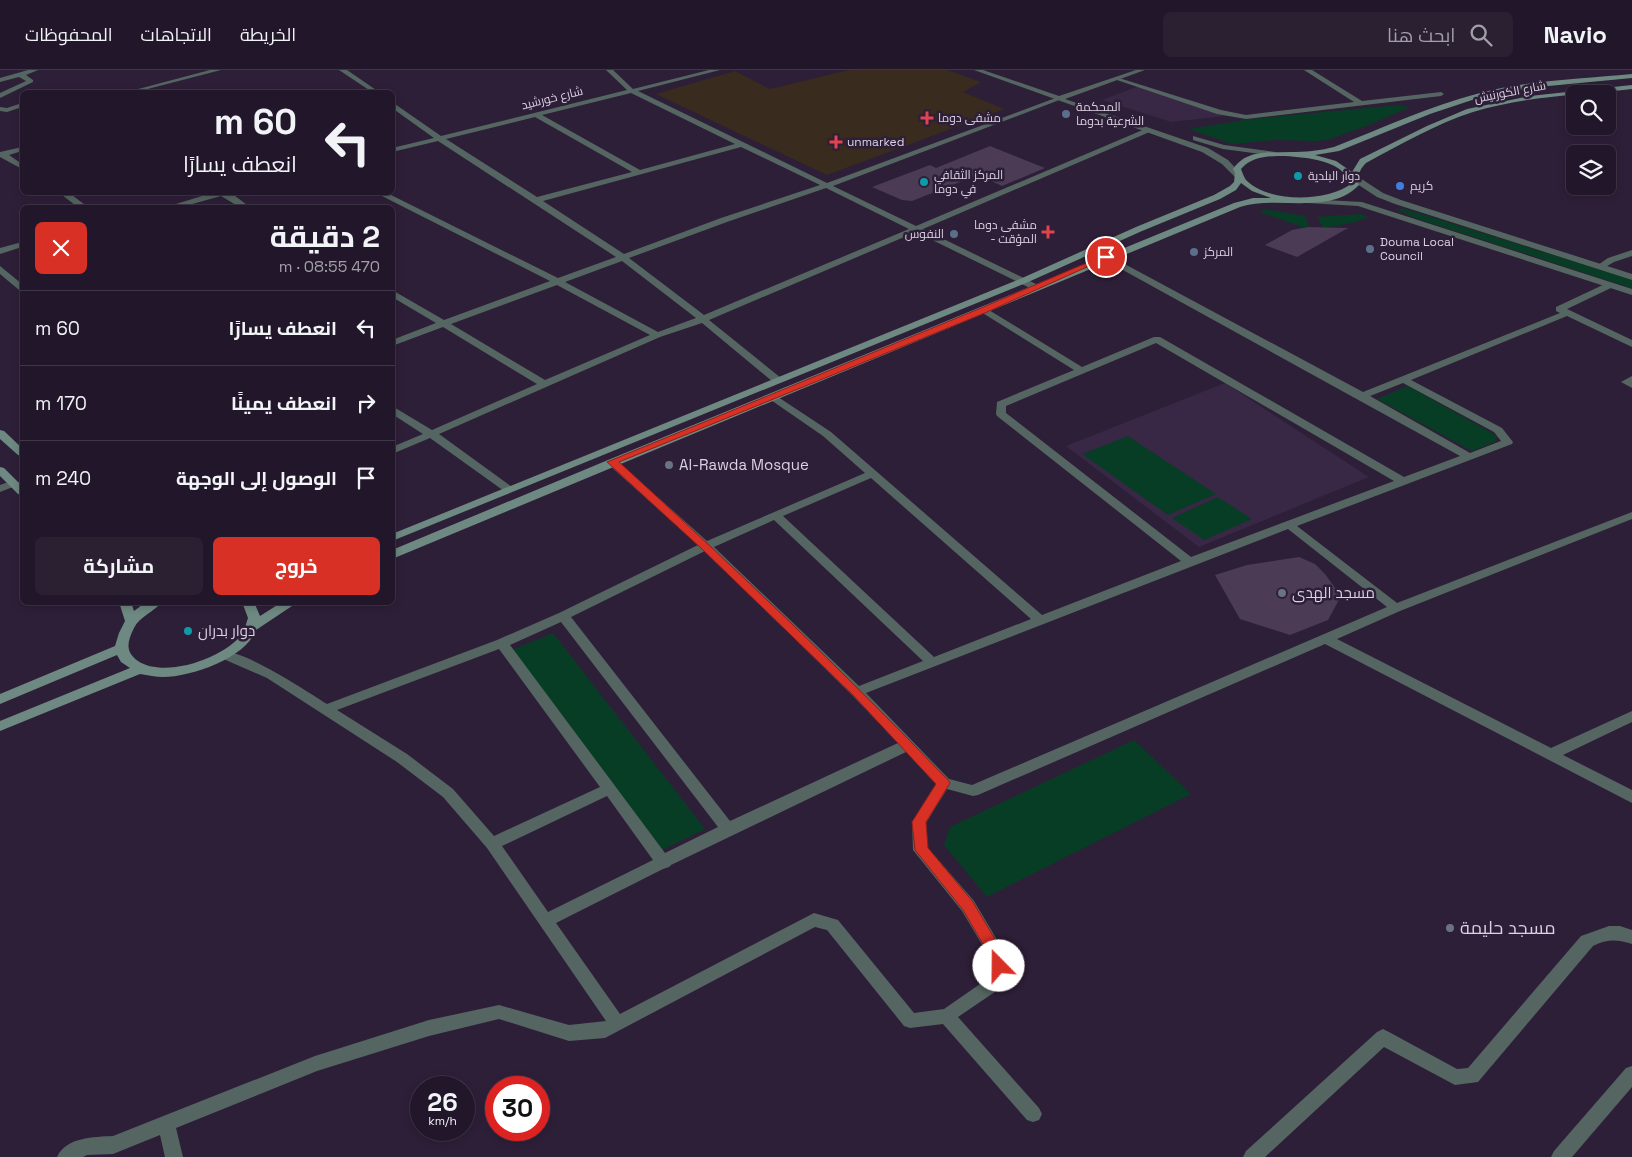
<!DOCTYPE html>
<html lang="ar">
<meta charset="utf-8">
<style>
body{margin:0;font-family:"Space Grotesk",Cairo,sans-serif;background:#2a2032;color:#f1f3f6;direction:rtl;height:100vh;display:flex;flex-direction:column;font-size:19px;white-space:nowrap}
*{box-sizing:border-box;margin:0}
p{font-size:16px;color:#a29fa8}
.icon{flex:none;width:28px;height:28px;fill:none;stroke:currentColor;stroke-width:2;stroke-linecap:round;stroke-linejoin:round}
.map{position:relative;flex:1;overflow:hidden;direction:ltr}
.sheet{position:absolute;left:20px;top:135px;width:375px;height:400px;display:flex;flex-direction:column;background:#22172a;border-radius:8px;box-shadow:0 2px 8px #0003,0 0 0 1px #3f3647;direction:rtl}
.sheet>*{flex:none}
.top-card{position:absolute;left:20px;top:20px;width:375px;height:105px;border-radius:8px;box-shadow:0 2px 8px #0003,0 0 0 1px #3f3647;direction:rtl;background:#22172a;color:#f1f3f6;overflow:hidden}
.controls{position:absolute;left:1566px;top:15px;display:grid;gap:10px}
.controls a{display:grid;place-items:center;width:50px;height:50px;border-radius:8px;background:#22172a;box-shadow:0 2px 8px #0003,0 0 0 1px #3f3647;font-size:25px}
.speed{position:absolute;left:410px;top:1006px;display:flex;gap:10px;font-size:25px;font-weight:700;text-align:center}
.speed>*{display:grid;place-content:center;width:65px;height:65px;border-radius:50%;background:#22172a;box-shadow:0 2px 8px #0003,0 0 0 1px #3f3647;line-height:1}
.speed small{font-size:12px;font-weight:400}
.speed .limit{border:8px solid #d22;background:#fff;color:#111}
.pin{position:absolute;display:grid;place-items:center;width:42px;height:42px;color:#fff;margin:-21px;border:2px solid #fff;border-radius:50%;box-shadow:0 1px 5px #0007}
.me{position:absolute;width:55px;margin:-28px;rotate:338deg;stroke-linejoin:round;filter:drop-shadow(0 0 4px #0008)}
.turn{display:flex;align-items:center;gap:18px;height:105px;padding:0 15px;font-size:22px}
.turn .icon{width:65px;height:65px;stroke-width:2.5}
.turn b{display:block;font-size:35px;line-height:42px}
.round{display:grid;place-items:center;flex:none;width:52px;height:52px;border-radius:8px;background:#2a2032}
.overview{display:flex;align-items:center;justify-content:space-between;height:85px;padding:0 15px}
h1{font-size:30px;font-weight:700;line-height:38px}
.action{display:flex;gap:10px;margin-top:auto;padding:10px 15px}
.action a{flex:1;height:58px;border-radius:8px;background:#d93025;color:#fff;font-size:20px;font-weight:700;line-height:58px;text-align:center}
.action a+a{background:#2a2032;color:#f1f3f6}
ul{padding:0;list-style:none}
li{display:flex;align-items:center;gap:15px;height:75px;padding:0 15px;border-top:1px solid #3f3647}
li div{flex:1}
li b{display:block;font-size:19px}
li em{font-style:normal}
header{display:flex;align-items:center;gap:30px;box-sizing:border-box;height:70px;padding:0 25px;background:#22172a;border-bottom:1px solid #3f3647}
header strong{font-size:24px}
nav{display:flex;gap:28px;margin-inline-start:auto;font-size:18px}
.search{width:350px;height:45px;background:#2a2032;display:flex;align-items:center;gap:12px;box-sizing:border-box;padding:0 18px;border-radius:8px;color:#a29fa8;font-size:19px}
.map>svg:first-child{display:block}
.built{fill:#392746}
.medical{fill:#392b1e}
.green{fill:#083d25}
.building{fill:#4c3b55}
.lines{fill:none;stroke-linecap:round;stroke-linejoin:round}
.minor{fill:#556561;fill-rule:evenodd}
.tertiary{fill:#556561;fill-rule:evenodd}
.secondary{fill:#6e8981;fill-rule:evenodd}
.route{fill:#d93025;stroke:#8d1f18}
.service-dot{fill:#5c6f8a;stroke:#2e1f38;stroke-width:2}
.health-dot{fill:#e0444e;stroke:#2e1f38;stroke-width:2}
.culture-dot{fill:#0f9aa8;stroke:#2e1f38;stroke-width:2}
.shop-dot{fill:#3f7fe0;stroke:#2e1f38;stroke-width:2}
.worship-dot{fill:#6b7280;stroke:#2e1f38;stroke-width:2}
.labels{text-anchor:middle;stroke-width:5;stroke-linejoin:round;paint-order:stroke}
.far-street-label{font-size:12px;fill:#dcd2e3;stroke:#2e1f38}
.far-poi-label{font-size:12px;fill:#dcd2e3;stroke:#2e1f38;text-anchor:start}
.poi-label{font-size:15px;fill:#dcd2e3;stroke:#2e1f38;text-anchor:start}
.near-poi-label{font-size:18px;fill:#dcd2e3;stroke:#2e1f38;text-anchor:start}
</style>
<header>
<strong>Navio</strong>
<div class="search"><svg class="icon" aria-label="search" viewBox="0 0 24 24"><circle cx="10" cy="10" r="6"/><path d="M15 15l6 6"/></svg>ابحث هنا</div>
<nav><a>الخريطة</a><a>الاتجاهات</a><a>المحفوظات</a></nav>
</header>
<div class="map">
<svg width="1632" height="1087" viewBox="0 0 1632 1087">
<rect width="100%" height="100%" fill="#2e1f38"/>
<!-- built -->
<g class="built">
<polygon points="1139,16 1234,45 1171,52 1102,30"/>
<polygon points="1225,313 1369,407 1199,477 1066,376"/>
</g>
<!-- medical -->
<polygon class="medical" points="849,0 947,0 981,12 963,22 1004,39 827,105 656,24 735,1 770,19"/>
<!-- green -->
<g class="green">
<polygon points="1398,35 1410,37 1369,55 1327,70 1317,71 1276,70 1232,74 1189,59 1251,49"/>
<polygon points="1402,138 1632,210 1632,218 1415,148 1398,140"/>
<polygon points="1264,139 1305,146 1309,157 1302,157 1260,142"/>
<path d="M 1361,144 L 1368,147 C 1359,152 1332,158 1323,157 L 1317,147 Z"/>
<polygon points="1408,316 1497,366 1495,372 1472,381 1377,329"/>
<polygon points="1128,366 1216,424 1168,445 1082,384"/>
<polygon points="1218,427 1252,449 1204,470 1172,448"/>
<polygon points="553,563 705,759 660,781 512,580"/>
<polygon points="1134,670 1191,724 987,827 944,775 950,757"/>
</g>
<!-- building -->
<g class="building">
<polygon points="990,76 1045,98 1002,116 978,105 912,131 902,130 872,117 930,95 936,98"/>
<polygon points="1308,157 1348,158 1297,187 1265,175 1292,160"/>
<polygon points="1299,487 1315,494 1325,504 1341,526 1328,550 1290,565 1240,549 1215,505 1247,495"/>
</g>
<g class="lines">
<!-- minor -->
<g class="minor">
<polygon points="28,0 38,0 26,5 33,10 33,12 0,28 0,23 26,11 19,7 0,12 0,8"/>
<polygon points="210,0 221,0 136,22 127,22"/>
<polygon points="339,0 347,0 379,22 372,22"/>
<path d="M 606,0 L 613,0 L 633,19 L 709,0 L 720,0 L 638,21 L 827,113 L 1058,27 L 1062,27 L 1062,29 L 833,116 L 916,156 L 1145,59 L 1152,61 L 923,159 L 1038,215 L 1038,219 L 1032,219 L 916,162 L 709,250 L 781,308 L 781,312 L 773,312 L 702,253 L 660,267 L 439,364 L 512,417 L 514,419 L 512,421 L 504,421 L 430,368 L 392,384 L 392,377 L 423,364 L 392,344 L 392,336 L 432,360 L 537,314 L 443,257 L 392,276 L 392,270 L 436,253 L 392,227 L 392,220 L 444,250 L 550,211 L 374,122 L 385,122 L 558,208 L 616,187 L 438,71 L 392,82 L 392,78 L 434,68 L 392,38 L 392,32 L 441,66 L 627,20 ZM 631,23 L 735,74 L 640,100 L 542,45 ZM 535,47 L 632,102 L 537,127 L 446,69 ZM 741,77 L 820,115 L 721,148 L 624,184 L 543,131 ZM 826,118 L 909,159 L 704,245 L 629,188 L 727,152 ZM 622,191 L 696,248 L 658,262 L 565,212 ZM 557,215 L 650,265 L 545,310 L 451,254 Z"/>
<polygon points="1304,0 1312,0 1362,31 1441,22 1444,24 1441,26 1246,49 1217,44 1114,9 1119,8 1221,40 1246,45 1354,32"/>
<polygon points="22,33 22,37 7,42 0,41 0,37 7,38"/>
<polygon points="22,77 22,81 9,85 22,94 22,99 0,87 0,82"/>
<polygon points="58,122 68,122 89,138 79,138"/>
<polygon points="215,122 230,122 251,138 241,138 221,126 178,138 163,138"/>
<polygon points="22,172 22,177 0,184 0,178"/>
<polygon points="1632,180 1632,186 1614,192 1602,199 1595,197 1608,188"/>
<path d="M 1106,184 L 1363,322 L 1560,243 L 1556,241 L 1556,237 L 1607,213 L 1613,213 L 1613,217 L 1567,239 L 1632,270 L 1632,277 L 1567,246 L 1411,310 L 1502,358 L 1513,372 L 1512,374 L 1297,456 L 1397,533 L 1632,442 L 1632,449 L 1400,541 L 1337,569 L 1551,678 L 1632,641 L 1632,652 L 1563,685 L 1632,720 L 1632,733 L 1325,574 L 978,725 L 973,726 L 947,719 L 926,753 L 928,778 L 974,831 L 1003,880 L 1010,908 L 1008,913 L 958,947 L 1039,1038 L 1042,1044 L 1039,1050 L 1033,1052 L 1027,1050 L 943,954 L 910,958 L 904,956 L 827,860 L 815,857 L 605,968 L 569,971 L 499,949 L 429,966 L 317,1001 L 176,1058 L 183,1087 L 165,1087 L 160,1065 L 113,1084 L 87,1085 L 83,1087 L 57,1087 C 66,1067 94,1067 113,1066 L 315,986 L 429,950 L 499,935 L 569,955 L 606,951 L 487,778 L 443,727 L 397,692 L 267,608 L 221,588 L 220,585 L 221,582 C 240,577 308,622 327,634 L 497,570 L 559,543 L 698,475 L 608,394 L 607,392 L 608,390 L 616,390 L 707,471 L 865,403 L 823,366 L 768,328 L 767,326 L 772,323 L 831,362 L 1042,545 L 1181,491 L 997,346 L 996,344 L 997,332 L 1074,300 L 981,242 L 981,238 L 984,237 L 1082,297 L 1154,267 L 1160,267 L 1404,407 L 1460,386 L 1103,189 L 1103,185 ZM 1156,273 L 1394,411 L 1191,487 L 1006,343 L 1006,336 ZM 1403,313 L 1494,362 L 1501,371 L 1470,383 L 1370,326 ZM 871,408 L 1031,549 L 934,587 L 783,446 ZM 774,450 L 923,591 L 859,616 L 714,477 ZM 1288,459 L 1387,537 L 972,715 L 949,709 L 866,623 ZM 705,481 L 852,625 L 898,673 L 730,751 L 571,547 ZM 561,552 L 718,757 L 665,783 L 510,575 ZM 499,579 L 600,717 L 494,766 L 453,719 L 407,684 L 337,640 ZM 906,682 L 936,714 L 912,752 L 913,780 L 962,841 L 989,886 L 993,905 L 944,939 L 914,943 L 838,850 L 814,843 L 620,944 L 556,853 L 663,799 L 669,797 L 671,795 ZM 607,726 L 653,790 L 548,842 L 502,776 Z"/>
<polygon points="0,196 22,214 22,221 19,220 0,204"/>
<polygon points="1632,306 1632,318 1621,312"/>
<polygon points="14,410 20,413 18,415 0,422 0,415"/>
<path d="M 1609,856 L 1620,856 L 1632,860 L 1632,874 C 1617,869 1607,869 1593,876 L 1478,1012 L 1455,1015 L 1384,977 L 1265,1087 L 1243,1087 L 1246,1081 L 1377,962 L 1383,959 L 1389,962 L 1457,999 L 1468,998 L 1581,866 Z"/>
<polygon points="1632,996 1632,1017 1572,1087 1551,1087 1554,1081 1626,998"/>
</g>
<!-- tertiary -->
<g class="tertiary">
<polygon points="974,0 983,0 1059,26 1136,0 1145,0 1065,29 1208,78 1228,90 1242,105 1235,107 1222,94 1202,82"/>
<polygon points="1193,66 1224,75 1275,82 1279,84 1275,86 1223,79 1193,70"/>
<polygon points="1351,106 1357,106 1383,123 1401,130 1632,204 1632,210 1395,134 1377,127 1351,110"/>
<polygon points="1305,129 1362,132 1632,219 1632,225 1358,136 1308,133 1304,131"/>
</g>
<!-- secondary -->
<g class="secondary">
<path d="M 1632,4 L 1632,8 L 1538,17 L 1484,26 L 1430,44 L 1339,81 L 1315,85 L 1336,91 L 1352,102 L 1360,89 L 1427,56 L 1467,39 L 1530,26 L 1632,15 L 1632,19 C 1579,25 1525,26 1473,42 C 1436,54 1401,74 1366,93 C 1360,99 1356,107 1359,115 C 1330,146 1276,125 1240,137 L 392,489 L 392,480 L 608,390 L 1234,133 L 1253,128 L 1271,128 L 1252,121 L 1241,113 L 1236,120 L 1220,129 L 1142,161 L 1026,213 L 392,471 L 392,464 L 1020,209 L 1136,157 L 1214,125 L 1230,116 L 1234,112 L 1235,103 L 1233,99 C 1247,79 1269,83 1291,82 C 1305,82 1319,81 1334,77 C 1382,58 1430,36 1480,23 C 1529,10 1582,9 1632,4 ZM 1285,86 C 1308,88 1341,89 1351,114 C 1327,132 1268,133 1246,110 C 1244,107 1242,102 1241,99 C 1252,86 1269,86 1285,86 Z"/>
<polygon points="0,360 4,361 22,378 22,386 18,385 0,369"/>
<polygon points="0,397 4,398 22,416 22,425 18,424 0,406"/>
<path d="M 119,532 L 131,532 L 134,541 L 146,532 L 162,532 C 154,542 140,546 134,558 C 127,572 125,582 138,591 C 165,609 225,588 243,563 C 245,559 246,553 248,548 L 242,532 L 254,532 L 260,546 L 282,532 L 298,532 L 256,560 C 246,588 191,607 163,607 C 156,607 148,605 140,604 L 0,661 L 0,651 L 130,598 L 121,592 L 117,585 L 0,634 L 0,624 L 115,576 L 119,563 L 125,551 Z"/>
</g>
</g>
<!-- route -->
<path class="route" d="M 1103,186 L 1109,187 L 987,242 L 619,392 C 732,495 842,600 948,710 L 950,713 L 926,752 L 928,778 L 973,832 L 1002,881 L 1007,896 L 1005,901 L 999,903 L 994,901 L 990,886 L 963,840 L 915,780 L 912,752 L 936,714 L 853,625 L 702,479 L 607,392 L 981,238 Z"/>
<!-- markers -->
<g class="service-dot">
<circle cx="1066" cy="44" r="5"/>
<circle cx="954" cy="164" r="5"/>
<circle cx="1370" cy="179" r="5"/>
<circle cx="1194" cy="182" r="5"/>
</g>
<g class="health-dot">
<path d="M924.5 40.5h5v5h5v5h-5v5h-5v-5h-5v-5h5z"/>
<path d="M833.5 64.5h5v5h5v5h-5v5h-5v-5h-5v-5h5z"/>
<path d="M1045.5 154.5h5v5h5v5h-5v5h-5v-5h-5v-5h5z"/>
</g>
<g class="culture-dot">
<circle cx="1298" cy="106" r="5"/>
<circle cx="924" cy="112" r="5"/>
<circle cx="188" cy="561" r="5"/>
</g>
<circle class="shop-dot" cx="1400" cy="116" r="5"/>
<g class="worship-dot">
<circle cx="669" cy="395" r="5"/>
<circle cx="1282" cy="523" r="5"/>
<circle cx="1450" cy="858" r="5"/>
</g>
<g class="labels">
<!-- far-street labels -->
<g class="far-street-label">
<text transform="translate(1510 22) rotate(-11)" y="4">شارع الكورنيش</text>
<text transform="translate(552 28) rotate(-14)" y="4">شارع خورشيد</text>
</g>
<!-- far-poi labels -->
<g class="far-poi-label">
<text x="1076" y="41">المحكمة<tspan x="1076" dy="14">الشرعية بدوما</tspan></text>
<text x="938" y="52">مشفى دوما</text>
<text x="847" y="76">unmarked</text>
<text x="934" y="109">المركز الثقافي<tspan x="934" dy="14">في دوما</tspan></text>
<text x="1308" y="110">دوار البلدية</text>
<text x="1410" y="120">كريم</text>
<text x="1037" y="159" text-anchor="end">مشفى دوما<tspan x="1037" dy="14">- المؤقت</tspan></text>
<text x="944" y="168" text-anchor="end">النفوس</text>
<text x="1380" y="176">Douma Local<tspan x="1380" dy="14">Council</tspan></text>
<text x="1204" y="186">المركز</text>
</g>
<!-- poi labels -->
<g class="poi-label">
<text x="679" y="400">Al-Rawda Mosque</text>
<text x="1292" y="528">مسجد الهدى</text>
<text x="198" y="566">دوار بدران</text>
</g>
<!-- near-poi labels -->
<g class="near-poi-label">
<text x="1460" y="864">مسجد حليمة</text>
</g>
</g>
</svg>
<div class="controls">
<a><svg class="icon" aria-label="search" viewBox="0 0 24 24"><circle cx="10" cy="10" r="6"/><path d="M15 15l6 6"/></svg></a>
<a><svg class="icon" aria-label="layers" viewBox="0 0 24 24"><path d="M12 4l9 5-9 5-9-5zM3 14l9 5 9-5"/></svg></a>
</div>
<div class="speed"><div>26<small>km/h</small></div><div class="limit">30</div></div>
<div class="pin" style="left:1106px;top:187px;background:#d93025"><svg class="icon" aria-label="arrive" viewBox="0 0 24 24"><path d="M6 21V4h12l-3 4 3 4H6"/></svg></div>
<svg class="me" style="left:999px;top:896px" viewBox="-20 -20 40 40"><circle r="19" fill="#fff"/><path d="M0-13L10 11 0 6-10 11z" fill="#d93025"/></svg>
<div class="top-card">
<div class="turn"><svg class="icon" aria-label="left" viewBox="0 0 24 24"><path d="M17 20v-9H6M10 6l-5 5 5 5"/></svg><div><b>60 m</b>انعطف يسارًا</div></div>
</div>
<section class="sheet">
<div class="overview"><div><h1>2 دقيقة</h1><p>470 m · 08:55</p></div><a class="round" style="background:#d93025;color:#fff"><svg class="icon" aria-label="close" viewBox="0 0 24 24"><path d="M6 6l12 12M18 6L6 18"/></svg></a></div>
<ul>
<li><svg class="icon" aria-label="left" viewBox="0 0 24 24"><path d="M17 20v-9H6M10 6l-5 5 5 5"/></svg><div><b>انعطف يسارًا</b></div><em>60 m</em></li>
<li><svg class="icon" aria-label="right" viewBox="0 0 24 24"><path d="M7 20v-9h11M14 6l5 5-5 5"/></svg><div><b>انعطف يمينًا</b></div><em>170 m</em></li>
<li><svg class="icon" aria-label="arrive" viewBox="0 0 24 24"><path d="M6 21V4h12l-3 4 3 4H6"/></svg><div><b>الوصول إلى الوجهة</b></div><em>240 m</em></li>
</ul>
<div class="action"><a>خروج</a><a>مشاركة</a></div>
</section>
</div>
